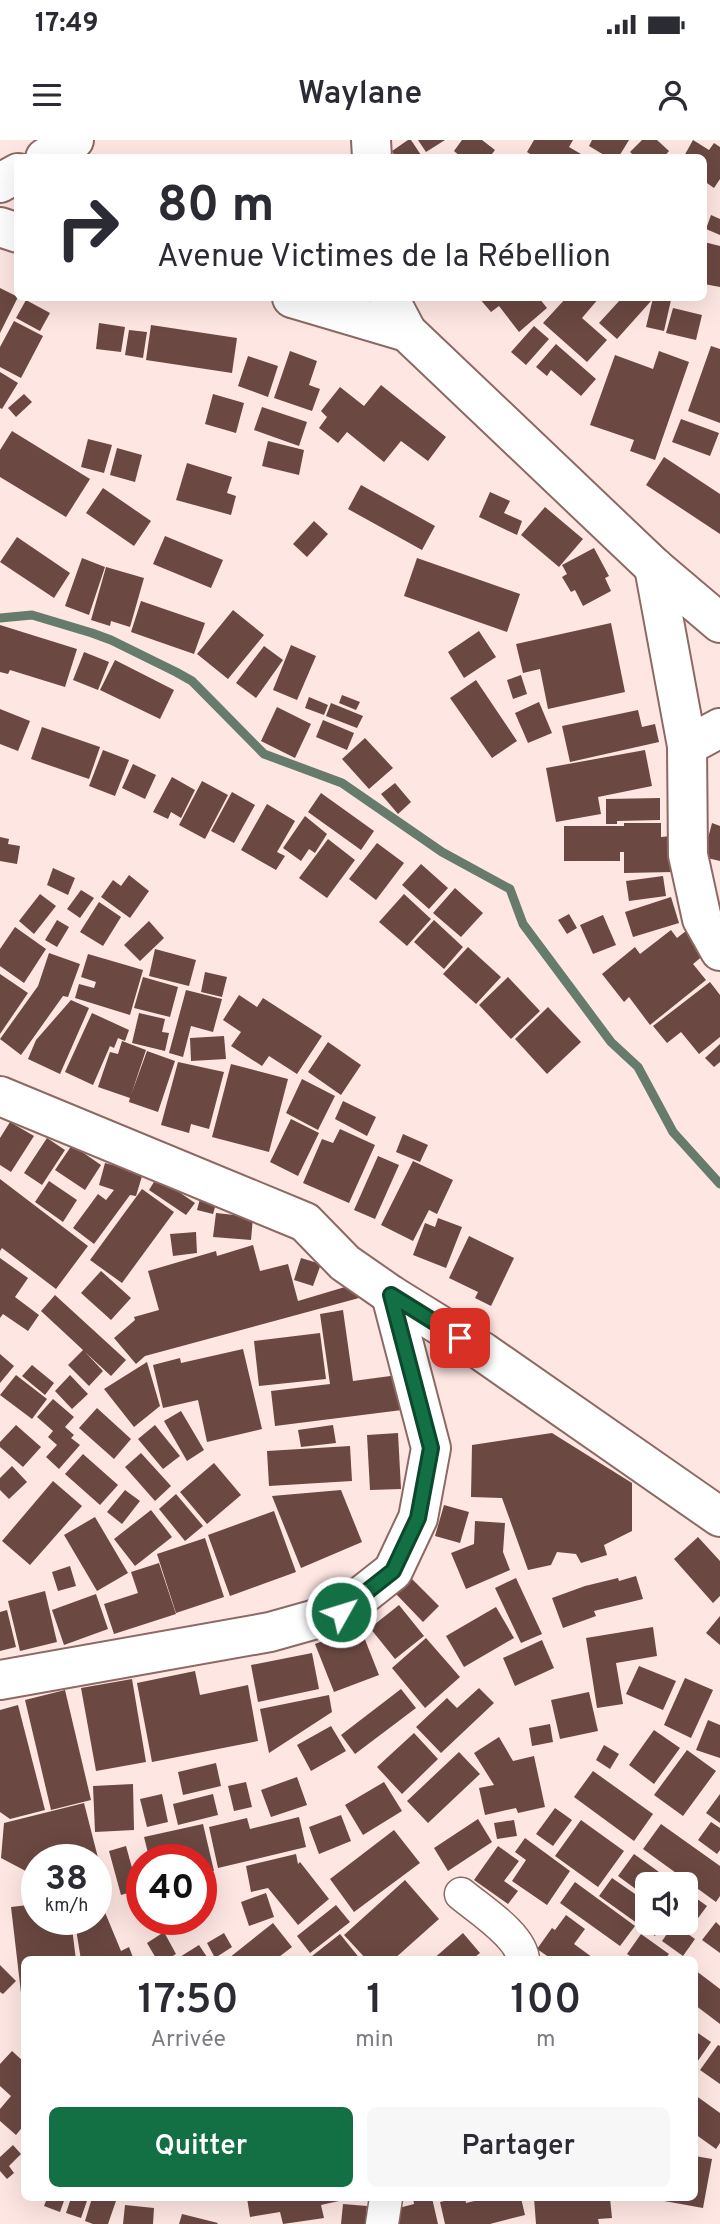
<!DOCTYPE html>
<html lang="fr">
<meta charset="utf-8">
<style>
body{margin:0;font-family:Overpass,sans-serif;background:#f7f7f7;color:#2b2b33;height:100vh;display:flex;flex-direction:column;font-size:26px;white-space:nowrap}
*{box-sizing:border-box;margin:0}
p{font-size:23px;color:#7c7c81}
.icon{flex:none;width:38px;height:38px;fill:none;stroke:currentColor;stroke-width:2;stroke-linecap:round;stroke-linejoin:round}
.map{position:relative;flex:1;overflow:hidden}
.sheet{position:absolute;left:21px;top:1816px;width:677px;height:245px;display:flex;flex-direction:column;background:#fff;border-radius:10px;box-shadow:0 7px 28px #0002}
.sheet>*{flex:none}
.hud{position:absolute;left:14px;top:14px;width:693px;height:147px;border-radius:10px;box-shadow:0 7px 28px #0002;background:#fff;color:#2b2b33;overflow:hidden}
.buttons{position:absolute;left:635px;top:1732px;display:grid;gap:14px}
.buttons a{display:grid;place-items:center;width:63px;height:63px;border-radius:10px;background:#fff;box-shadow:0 7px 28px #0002;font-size:35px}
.speed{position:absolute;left:21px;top:1704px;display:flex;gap:14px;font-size:35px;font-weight:700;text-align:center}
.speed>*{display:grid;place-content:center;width:91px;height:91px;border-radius:50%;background:#fff;box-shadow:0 7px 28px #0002;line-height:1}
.speed small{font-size:18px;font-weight:400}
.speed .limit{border:10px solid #d22;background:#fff;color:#111}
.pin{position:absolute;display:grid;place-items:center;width:60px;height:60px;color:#fff;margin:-30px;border-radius:14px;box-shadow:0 4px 10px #0006}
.me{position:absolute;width:77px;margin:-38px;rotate:51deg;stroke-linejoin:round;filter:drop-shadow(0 0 5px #0008)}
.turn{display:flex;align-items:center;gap:24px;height:147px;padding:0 28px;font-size:32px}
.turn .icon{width:91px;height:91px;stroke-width:2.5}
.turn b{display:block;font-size:49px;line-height:60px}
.eta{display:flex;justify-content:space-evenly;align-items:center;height:119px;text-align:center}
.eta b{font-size:42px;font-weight:600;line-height:49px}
.cta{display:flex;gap:14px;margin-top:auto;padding:14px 28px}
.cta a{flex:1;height:80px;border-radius:10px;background:#136f44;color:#fff;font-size:28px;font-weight:600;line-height:80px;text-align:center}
.cta a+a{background:#f7f7f7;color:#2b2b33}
.status{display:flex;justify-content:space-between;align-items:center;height:49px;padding:0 35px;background:#fff;direction:ltr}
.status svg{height:19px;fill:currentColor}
header{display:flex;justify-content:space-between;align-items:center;height:91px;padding:0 28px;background:#fff;font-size:32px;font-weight:600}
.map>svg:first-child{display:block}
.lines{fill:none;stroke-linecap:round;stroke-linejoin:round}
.stream{stroke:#667b6b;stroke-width:9}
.building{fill:#6b4842}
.minor-casing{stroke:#8c6963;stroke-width:35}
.tertiary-casing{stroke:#8c6963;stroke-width:42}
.primary-casing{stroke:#8c6963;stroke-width:42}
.trunk-casing{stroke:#8c6963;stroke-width:42}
.minor{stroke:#fff;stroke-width:32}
.tertiary{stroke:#fff;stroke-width:38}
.primary{stroke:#fff;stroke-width:38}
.trunk{stroke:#fff;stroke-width:38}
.route-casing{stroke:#0c482c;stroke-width:18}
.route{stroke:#136f44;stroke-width:12}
</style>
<div class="status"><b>17:49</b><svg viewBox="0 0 49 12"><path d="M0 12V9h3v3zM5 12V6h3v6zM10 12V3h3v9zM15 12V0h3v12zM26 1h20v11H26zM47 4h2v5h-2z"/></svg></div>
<header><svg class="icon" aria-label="menu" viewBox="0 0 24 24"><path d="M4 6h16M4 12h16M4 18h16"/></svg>Waylane<svg class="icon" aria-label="person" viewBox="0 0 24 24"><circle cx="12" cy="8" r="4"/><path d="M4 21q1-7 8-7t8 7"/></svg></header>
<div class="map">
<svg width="720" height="2084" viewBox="0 0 720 2084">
<rect width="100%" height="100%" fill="#fee6e2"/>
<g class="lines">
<!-- stream -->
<polyline class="stream" points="0,478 32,475 92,493 111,500 176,532 192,541 264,614 342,643 442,712 510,749 523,784 611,902 638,927 673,992 720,1044"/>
</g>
<!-- building -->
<g class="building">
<polygon points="408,0 411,0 423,18 396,18 392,11"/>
<polygon points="418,0 445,0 426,12"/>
<polygon points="462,0 482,0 495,10 489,18 462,18 454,11"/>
<polygon points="534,0 573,0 569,7 581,14 579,18 536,18 527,12"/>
<polygon points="592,0 629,0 618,18 609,18 589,6"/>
<polygon points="642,0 657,0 669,11 663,18 636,18 630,12"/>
<polygon points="693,0 709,10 714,3 720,7 720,39 714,48 704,41 704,18 683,18"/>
<polygon points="711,75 720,79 720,95 706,89"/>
<polygon points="704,102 720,106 720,147 704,144"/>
<polygon points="0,148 18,157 0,193"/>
<polygon points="479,158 539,158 547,168 519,192 499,166 491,172"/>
<polygon points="566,158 599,158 582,178 607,200 587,222 543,183"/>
<polygon points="617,158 647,158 651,161 617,199 599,183 620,160"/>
<polygon points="653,158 671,160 664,191 646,187"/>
<polygon points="26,160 50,173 40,191 16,178"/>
<polygon points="673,168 702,175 696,200 666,193"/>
<polygon points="14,181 43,196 21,238 0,227 0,207"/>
<polygon points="99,183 125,187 121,212 96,209"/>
<polygon points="151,185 237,198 232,233 146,220"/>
<polygon points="534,186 549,199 526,225 511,212"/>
<polygon points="129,190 147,192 143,218 125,215"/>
<polygon points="556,204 596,239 581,256 551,230 547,236 536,227"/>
<polygon points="711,206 720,209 720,283 688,271"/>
<polygon points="290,211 317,221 309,245 320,249 312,271 274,258"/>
<polygon points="659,211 689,222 655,320 630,311 634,300 590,285 615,215 653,229"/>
<polygon points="248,216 278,226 268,257 238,246"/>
<polygon points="0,232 18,243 2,269 0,268"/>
<polygon points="381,245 446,297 428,321 401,301 384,322 347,292 338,303 319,288 327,277 321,271 340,247 364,266"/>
<polygon points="24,254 32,262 16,277 8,268"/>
<polygon points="213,254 244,263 236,293 205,284"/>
<polygon points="262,267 307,282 299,306 254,290"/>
<polygon points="681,279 719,293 710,316 672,302"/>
<polygon points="12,291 90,339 66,377 0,337 0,310"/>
<polygon points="88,299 112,305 104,333 81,327"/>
<polygon points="268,301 304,310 299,335 262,326"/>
<polygon points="117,308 142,315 135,342 110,335"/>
<polygon points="664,317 720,354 720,394 646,345"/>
<polygon points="187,323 232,337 227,353 236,356 231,375 176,360"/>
<polygon points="361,345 435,386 422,410 348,369"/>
<polygon points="103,348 151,381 134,406 86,373"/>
<polygon points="490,352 510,361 504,373 522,381 517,395 479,377"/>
<polygon points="545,367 583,399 559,427 521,395"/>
<polygon points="314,381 328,394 307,417 293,404"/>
<polygon points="165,396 223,420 211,448 153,424"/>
<polygon points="17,397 70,433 54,458 0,422"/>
<polygon points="594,408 609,436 605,438 611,451 583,466 575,450 571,452 562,437 567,434 562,425"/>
<polygon points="82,418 105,427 89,475 65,466"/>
<polygon points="417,418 520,454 507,492 404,456"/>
<polygon points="106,427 144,438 130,487 111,481 110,486 91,480"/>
<polygon points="141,461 205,483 194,514 131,492"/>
<polygon points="233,470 264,495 228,539 197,514"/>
<polygon points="611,483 625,552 548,569 540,529 523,533 516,504"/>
<polygon points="0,485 77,509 65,547 10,530 8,534 0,532"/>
<polygon points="479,491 496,517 464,538 448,512"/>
<polygon points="291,505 316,516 297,560 273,550"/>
<polygon points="264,506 283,520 256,558 236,543"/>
<polygon points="84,512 109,522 98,550 73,540"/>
<polygon points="115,520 174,550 160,579 100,550"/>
<polygon points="521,535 527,554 513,559 507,540"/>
<polygon points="476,540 517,601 492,618 450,558"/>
<polygon points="342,555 360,562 356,570 339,563"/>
<polygon points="309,557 328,565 324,575 305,568"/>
<polygon points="539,562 552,593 528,603 515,573"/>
<polygon points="331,563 363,576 357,588 326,576"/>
<polygon points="277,567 311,584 295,618 261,601"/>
<polygon points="0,569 30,581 18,611 0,604"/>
<polygon points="638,570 642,587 655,584 659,602 570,622 562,586"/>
<polygon points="323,580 354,593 347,610 316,597"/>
<polygon points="42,587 100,607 89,639 31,619"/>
<polygon points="365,598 393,628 369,649 342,619"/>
<polygon points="103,610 129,620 115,656 89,646"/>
<polygon points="645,610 652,646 598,657 601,674 556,682 546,628"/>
<polygon points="133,624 156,635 145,659 122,648"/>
<polygon points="172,637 195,650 181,678 171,672 168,679 153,672"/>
<polygon points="202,641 228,655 205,699 179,685"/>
<polygon points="395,643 411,662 398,674 381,654"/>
<polygon points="232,652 255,665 234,703 211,691"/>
<polygon points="321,653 374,691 361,710 308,672"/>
<polygon points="660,658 660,680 617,681 617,684 606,684 606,659"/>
<polygon points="267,664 295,681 277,712 285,716 276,730 241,710"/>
<polygon points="305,676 327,694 315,713 309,709 301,721 283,708"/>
<polygon points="624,683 661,683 661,697 672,696 672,732 624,733 624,712 620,712 620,721 564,721 564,686 624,686"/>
<polygon points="712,683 720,686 720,721 703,717"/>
<polygon points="0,697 9,699 8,704 20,706 17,724 0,721"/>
<polygon points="328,699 355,720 327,758 299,738"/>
<polygon points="377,703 404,723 376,760 349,739"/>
<polygon points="421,724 448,748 429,769 402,745"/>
<polygon points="53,728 75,738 68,755 47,745"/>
<polygon points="129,735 149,751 130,778 101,757 113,740 121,746"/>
<polygon points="663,736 666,756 629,761 626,741"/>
<polygon points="455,748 483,773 461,797 433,773"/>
<polygon points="81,750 94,758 80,778 67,769"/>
<polygon points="40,754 56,766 34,794 19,781"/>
<polygon points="404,754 431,779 407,806 379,782"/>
<polygon points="671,757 679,783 633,797 625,772"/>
<polygon points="99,762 121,777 103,806 80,792"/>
<polygon points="569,774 577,788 567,794 558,780"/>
<polygon points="603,775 616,805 593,814 580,785"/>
<polygon points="57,780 69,787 57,807 45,800"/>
<polygon points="434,780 463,807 444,829 414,802"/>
<polygon points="149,781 164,798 140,821 124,805"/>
<polygon points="15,787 46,809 24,843 0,826 0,809"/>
<polygon points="691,787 710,810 693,824 706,840 650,885 629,857 624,862 602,834 635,807 640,814 671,790 677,798"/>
<polygon points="468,807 501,837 476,864 443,834"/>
<polygon points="155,809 196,820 189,846 149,836"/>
<polygon points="49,813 80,824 68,857 63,856 21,915 0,899 38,846"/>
<polygon points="88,814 143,830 130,875 75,858 79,844 94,848 96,842 81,837"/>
<polygon points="205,832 227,837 222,857 201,852"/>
<polygon points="0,834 28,853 0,894"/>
<polygon points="143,837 178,847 170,877 134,868"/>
<polygon points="508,837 540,871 511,899 479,865"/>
<polygon points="710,842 720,855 720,897 699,914 681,892 667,903 653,886"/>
<polygon points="186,850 222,859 213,892 191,886 183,917 169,913"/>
<polygon points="239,855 257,867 263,858 322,896 297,934 269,916 262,926 231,906 241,892 223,880"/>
<polygon points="71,860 89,868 60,934 28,919 36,900"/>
<polygon points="548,867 581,902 547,934 515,899"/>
<polygon points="92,873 129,890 125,901 118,898 114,908 110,906 93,945 65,932"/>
<polygon points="139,873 165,879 162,892 169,893 165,911 132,903"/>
<polygon points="224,896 226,919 191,921 190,898"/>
<polygon points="122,901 146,910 131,955 147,911 175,921 158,972 129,962 130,958 98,947 110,912 118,914"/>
<polygon points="328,902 361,925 341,955 308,932"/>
<polygon points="720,904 720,922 714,927 705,918"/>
<polygon points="178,922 224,932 209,989 191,984 189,993 161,985"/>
<polygon points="231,924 288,939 269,1012 212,997"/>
<polygon points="302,939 335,956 318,990 286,973"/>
<polygon points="343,961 376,977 367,996 335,979"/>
<polygon points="291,979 319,993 298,1036 270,1022"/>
<polygon points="10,982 34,996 11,1032 0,1025 0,998"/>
<polygon points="340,989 375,1005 349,1063 303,1043 322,999 333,1003"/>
<polygon points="403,994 428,1005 420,1022 396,1012"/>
<polygon points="47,998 65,1010 42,1045 24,1033"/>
<polygon points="72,1005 101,1025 85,1050 55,1030"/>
<polygon points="378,1016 399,1025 375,1079 354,1070"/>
<polygon points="413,1021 453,1040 437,1074 429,1070 413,1101 381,1085"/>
<polygon points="105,1023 143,1033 136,1056 130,1055 94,1104 73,1088 98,1054 106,1060 114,1050 99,1045"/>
<polygon points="157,1037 195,1063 186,1075 149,1050"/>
<polygon points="0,1039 88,1106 56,1149 2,1108 0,1111"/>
<polygon points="49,1041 77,1060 63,1082 35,1062"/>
<polygon points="142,1049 174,1072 122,1143 90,1120"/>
<polygon points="200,1059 216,1064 213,1074 197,1070"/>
<polygon points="216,1073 253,1077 251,1100 213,1097"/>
<polygon points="438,1078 462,1087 446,1128 413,1115 425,1083 435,1087"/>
<polygon points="196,1092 197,1113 173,1116 170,1094"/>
<polygon points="469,1096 514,1118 491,1166 475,1158 478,1152 449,1138"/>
<polygon points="253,1105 260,1131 288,1124 298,1161 355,1144 359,1158 145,1216 136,1224 114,1198 135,1180 134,1177 159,1170 148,1131 216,1111 217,1116"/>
<polygon points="0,1118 28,1138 15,1157 39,1175 28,1191 3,1174 0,1178"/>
<polygon points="301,1118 321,1124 313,1146 294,1140"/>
<polygon points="101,1131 131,1158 111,1180 81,1153"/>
<polygon points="55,1155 126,1220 111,1236 85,1212 103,1231 89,1246 68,1225 83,1210 41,1171"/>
<polygon points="343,1170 353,1241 398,1235 402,1270 275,1286 271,1251 330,1244 320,1174"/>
<polygon points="320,1193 326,1239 259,1246 254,1201"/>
<polygon points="243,1209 262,1289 207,1302 198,1260 163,1268 153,1225 180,1218 181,1223"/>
<polygon points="0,1214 14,1226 0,1243"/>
<polygon points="147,1222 160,1266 134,1287 104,1249"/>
<polygon points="32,1225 54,1243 45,1255 22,1236"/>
<polygon points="16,1235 47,1259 32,1279 0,1255"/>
<polygon points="70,1235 88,1254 72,1269 55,1251"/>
<polygon points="53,1259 74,1277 65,1287 74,1295 71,1298 80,1305 59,1329 46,1317 57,1305 48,1297 53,1291 37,1277"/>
<polygon points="97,1268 131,1299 114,1319 79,1288"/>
<polygon points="181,1271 204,1310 187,1321 164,1281"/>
<polygon points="16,1285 41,1307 23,1327 0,1307 0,1302"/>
<polygon points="155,1285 180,1316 163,1329 138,1299"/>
<polygon points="333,1285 336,1303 301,1307 298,1290"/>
<polygon points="398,1293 401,1349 370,1350 367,1295"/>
<polygon points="552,1293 632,1343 632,1391 604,1405 607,1415 581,1423 576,1414 557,1412 551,1425 528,1430 502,1358 471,1357 472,1305"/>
<polygon points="350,1306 352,1341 269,1346 267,1311"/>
<polygon points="141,1313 171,1346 155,1361 125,1327"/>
<polygon points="83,1314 118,1345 100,1365 65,1334"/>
<polygon points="214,1323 241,1355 207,1384 180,1352"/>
<polygon points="12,1326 27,1342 9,1359 0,1350 0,1338"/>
<polygon points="53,1341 82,1366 30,1425 2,1401"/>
<polygon points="125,1350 140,1361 122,1384 107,1372"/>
<polygon points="341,1350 362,1402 301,1428 272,1356"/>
<polygon points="176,1354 203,1386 185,1401 159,1369"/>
<polygon points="444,1365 469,1372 460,1403 435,1396"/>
<polygon points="151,1370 172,1397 135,1426 114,1399"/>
<polygon points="274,1371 296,1432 230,1456 208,1395"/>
<polygon points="95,1377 128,1433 97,1451 64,1395"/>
<polygon points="475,1381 505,1383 503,1412 510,1430 466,1449 451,1413 474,1404"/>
<polygon points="698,1397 720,1421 720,1456 713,1463 674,1419"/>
<polygon points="205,1398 224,1457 176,1473 157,1414"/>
<polygon points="159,1423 176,1474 114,1494 104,1464 138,1453 131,1432"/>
<polygon points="70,1426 76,1446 58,1451 52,1432"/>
<polygon points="636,1436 643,1459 594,1471 596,1476 563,1488 552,1458 585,1446 618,1438 619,1441"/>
<polygon points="411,1438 439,1466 423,1482 396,1454"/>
<polygon points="516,1438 542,1494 521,1503 495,1448"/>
<polygon points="45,1451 57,1502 20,1511 8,1461"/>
<polygon points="96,1454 108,1489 64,1505 52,1470"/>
<polygon points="399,1465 424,1496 395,1519 370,1488"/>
<polygon points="496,1467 514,1498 464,1527 446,1496"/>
<polygon points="7,1470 16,1507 0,1511 0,1472"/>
<polygon points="720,1476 720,1505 706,1493"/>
<polygon points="360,1487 379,1535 334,1552 315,1504"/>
<polygon points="653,1487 657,1516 616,1523 623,1564 597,1568 586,1498"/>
<polygon points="426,1498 460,1537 425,1568 392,1528"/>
<polygon points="542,1500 554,1528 515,1546 503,1518"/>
<polygon points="312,1513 319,1549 258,1562 251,1525"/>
<polygon points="639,1526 676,1541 663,1570 626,1554"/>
<polygon points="195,1531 200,1555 248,1545 258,1601 152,1622 137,1543"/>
<polygon points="685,1538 713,1550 691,1598 664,1585"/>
<polygon points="132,1539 146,1622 96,1631 81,1548"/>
<polygon points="479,1548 494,1563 441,1613 416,1587 447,1558 457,1568"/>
<polygon points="401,1549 416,1568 355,1614 341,1595"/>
<polygon points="65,1550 91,1660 51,1670 25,1560"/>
<polygon points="589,1552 598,1591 560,1599 551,1560"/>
<polygon points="329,1555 332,1572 269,1613 260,1569"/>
<polygon points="18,1565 45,1670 10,1679 0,1672 0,1570"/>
<polygon points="708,1580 720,1585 720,1618 696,1610"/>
<polygon points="550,1584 553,1602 532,1606 529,1588"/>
<polygon points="331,1586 346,1611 311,1631 297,1605"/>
<polygon points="654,1590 680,1608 654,1644 629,1625"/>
<polygon points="414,1593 438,1619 402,1654 377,1627"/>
<polygon points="499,1597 513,1621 534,1616 545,1667 518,1673 516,1668 485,1675 479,1648 494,1645 474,1613"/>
<polygon points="604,1605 619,1614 610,1629 596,1620"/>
<polygon points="687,1610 716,1631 683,1676 654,1655"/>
<polygon points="459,1612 480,1634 428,1683 407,1661"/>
<polygon points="216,1623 221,1646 183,1655 178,1632"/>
<polygon points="593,1631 653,1674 634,1701 574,1657"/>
<polygon points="297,1637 307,1665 271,1677 261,1650"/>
<polygon points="246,1642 252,1667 234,1671 228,1646"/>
<polygon points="384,1642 402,1671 363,1695 345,1665"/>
<polygon points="133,1644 134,1690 95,1692 93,1646"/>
<polygon points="162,1654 168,1682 147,1687 140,1659"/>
<polygon points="213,1654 218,1675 178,1685 173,1664"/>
<polygon points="720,1654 720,1683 706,1673"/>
<polygon points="84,1663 106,1749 96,1749 96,1720 37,1720 37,1737 1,1718 4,1683"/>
<polygon points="555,1668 572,1680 553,1706 536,1694"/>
<polygon points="341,1675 351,1701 319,1714 309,1687"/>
<polygon points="299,1677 306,1707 218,1728 209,1687 247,1678 250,1689"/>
<polygon points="478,1679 492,1702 448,1731 434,1708"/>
<polygon points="514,1680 517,1696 497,1699 494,1683"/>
<polygon points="581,1680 624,1711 598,1747 555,1716"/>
<polygon points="711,1682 720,1688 720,1710 717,1714 698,1700"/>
<polygon points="203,1684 214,1731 201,1733 201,1720 179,1720 177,1711 149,1717 144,1697"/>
<polygon points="661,1684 720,1726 720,1756 716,1762 643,1709"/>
<polygon points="394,1690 420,1723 354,1772 330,1739"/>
<polygon points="525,1698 570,1731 547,1765 512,1741 526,1720 515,1712"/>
<polygon points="126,1706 134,1735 142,1733 142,1749 121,1755 109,1711"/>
<polygon points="498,1706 519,1721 504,1741 518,1751 508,1764 474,1740"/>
<polygon points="296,1714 298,1724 300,1722 329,1759 298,1785 268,1748 251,1752 246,1726"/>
<polygon points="634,1714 677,1745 648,1745 648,1758 618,1736"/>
<polygon points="612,1738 648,1763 648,1783 664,1783 655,1796 599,1756"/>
<polygon points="405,1740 439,1779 393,1820 367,1820 344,1795"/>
<polygon points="575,1742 635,1786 620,1806 560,1763"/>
<polygon points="686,1751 707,1766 690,1789 683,1783 686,1783"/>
<polygon points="266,1753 274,1777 249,1786 241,1762"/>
<polygon points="37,1764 37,1780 71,1780 76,1820 24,1820 23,1870 11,1767"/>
<polygon points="336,1765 350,1782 310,1813 297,1796"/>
<polygon points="104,1770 121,1811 129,1807 134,1820 81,1820 75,1783 82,1780 96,1780 96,1774"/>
<polygon points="566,1775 585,1789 574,1804 596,1820 553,1820 537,1809 552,1788 555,1790"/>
<polygon points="716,1782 720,1786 720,1813 702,1800"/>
<polygon points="273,1783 292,1807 275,1820 231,1820 229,1818"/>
<polygon points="674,1784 695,1799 683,1816 662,1801"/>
<polygon points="164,1792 176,1814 166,1820 157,1820 147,1803"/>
<polygon points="224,1793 232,1807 215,1818 207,1803"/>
<polygon points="463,1793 480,1813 475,1817 477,1820 432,1820"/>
<polygon points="340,1794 361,1820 307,1820"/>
<polygon points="641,1794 669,1814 664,1820 636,1820 627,1814"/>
<polygon points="199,1805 209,1820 175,1820"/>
<polygon points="0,1825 16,1841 3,1854 0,1852"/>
<polygon points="695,1830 720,1849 720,1884 695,1865"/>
<polygon points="695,1891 711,1902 695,1925"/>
<polygon points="718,1905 720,1906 720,1944 700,1930"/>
<polygon points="12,1911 24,1922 24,1985 16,1995 0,1981 0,1969 11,1956 0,1946 0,1924"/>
<polygon points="695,1955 720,1973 720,2003 716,2009 695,1994"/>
<polygon points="13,2005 21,2014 9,2026 14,2033 7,2039 0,2031 0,2017"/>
<polygon points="695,2016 712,2019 703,2068 653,2059 695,2058"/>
<polygon points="38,2058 65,2058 60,2072 44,2066 46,2061"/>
<polygon points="71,2058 88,2058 81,2078 66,2073"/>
<polygon points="92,2058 117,2058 108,2084 93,2084 85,2081"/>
<polygon points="247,2058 339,2058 339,2061 321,2065 324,2078 283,2084 280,2072 250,2077"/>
<polygon points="413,2058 432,2058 438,2084 399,2084 395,2069 414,2064"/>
<polygon points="456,2058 465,2058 466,2063 487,2058 521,2058 525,2075 490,2084 445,2084 440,2062"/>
<polygon points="534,2058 610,2058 612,2078 598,2079 599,2084 536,2084"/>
<polygon points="343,2064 367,2066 365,2084 341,2084"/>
<polygon points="125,2065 154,2068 153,2084 123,2084"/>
<polygon points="182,2074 218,2083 217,2084 179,2084"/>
</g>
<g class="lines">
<defs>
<g id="minor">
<path d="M 461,1754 C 479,1769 522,1796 523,1820"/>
<polyline points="382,2084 386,2058"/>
</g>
<polyline id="tertiary" points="0,1540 270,1492 341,1472 393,1431 418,1378 431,1308 391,1155"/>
<g id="primary">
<polyline points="371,0 372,18"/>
<polyline points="45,18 74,0"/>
<polyline points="0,43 18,33"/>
<polyline points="0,87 18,93"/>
<polyline points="292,158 407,192"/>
<polyline points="389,158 407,192 654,427"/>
</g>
<g id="trunk">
<polyline points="654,427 687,606 688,715 702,779 720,811"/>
<polyline points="654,427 720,483"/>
<polyline points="687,606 720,588"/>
<polyline points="0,956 305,1082 345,1123 391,1155 483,1212 720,1377"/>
</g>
</defs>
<!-- minor casing -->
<use href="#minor" class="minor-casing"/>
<!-- tertiary casing -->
<use href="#tertiary" class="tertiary-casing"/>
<!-- primary casing -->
<use href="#primary" class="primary-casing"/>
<!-- trunk casing -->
<use href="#trunk" class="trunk-casing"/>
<!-- minor -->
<use href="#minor" class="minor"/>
<!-- tertiary -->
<use href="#tertiary" class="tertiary"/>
<!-- primary -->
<use href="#primary" class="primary"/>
<!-- trunk -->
<use href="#trunk" class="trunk"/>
</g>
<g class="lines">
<defs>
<polyline id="route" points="341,1472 393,1431 418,1378 431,1308 391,1155 460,1198"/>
</defs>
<!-- route casing -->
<use href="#route" class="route-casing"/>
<!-- route -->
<use href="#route" class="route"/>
</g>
</svg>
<div class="buttons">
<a><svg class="icon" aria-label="sound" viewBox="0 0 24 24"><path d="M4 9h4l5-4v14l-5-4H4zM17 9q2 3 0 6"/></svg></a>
</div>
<div class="speed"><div>38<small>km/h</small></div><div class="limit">40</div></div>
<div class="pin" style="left:460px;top:1198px;background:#d93025"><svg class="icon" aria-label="arrive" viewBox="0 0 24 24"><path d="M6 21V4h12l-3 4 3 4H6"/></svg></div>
<svg class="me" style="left:341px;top:1472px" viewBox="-20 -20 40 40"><circle r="17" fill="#136f44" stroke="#fff" stroke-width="3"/><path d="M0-11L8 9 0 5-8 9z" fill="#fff"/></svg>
<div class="hud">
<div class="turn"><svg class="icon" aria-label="right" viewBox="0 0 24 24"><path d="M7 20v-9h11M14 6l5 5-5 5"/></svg><div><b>80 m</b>Avenue Victimes de la Rébellion</div></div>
</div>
<section class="sheet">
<div class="eta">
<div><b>17:50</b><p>Arrivée</p></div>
<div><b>1</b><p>min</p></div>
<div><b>100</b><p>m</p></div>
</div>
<div class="cta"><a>Quitter</a><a>Partager</a></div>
</section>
</div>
